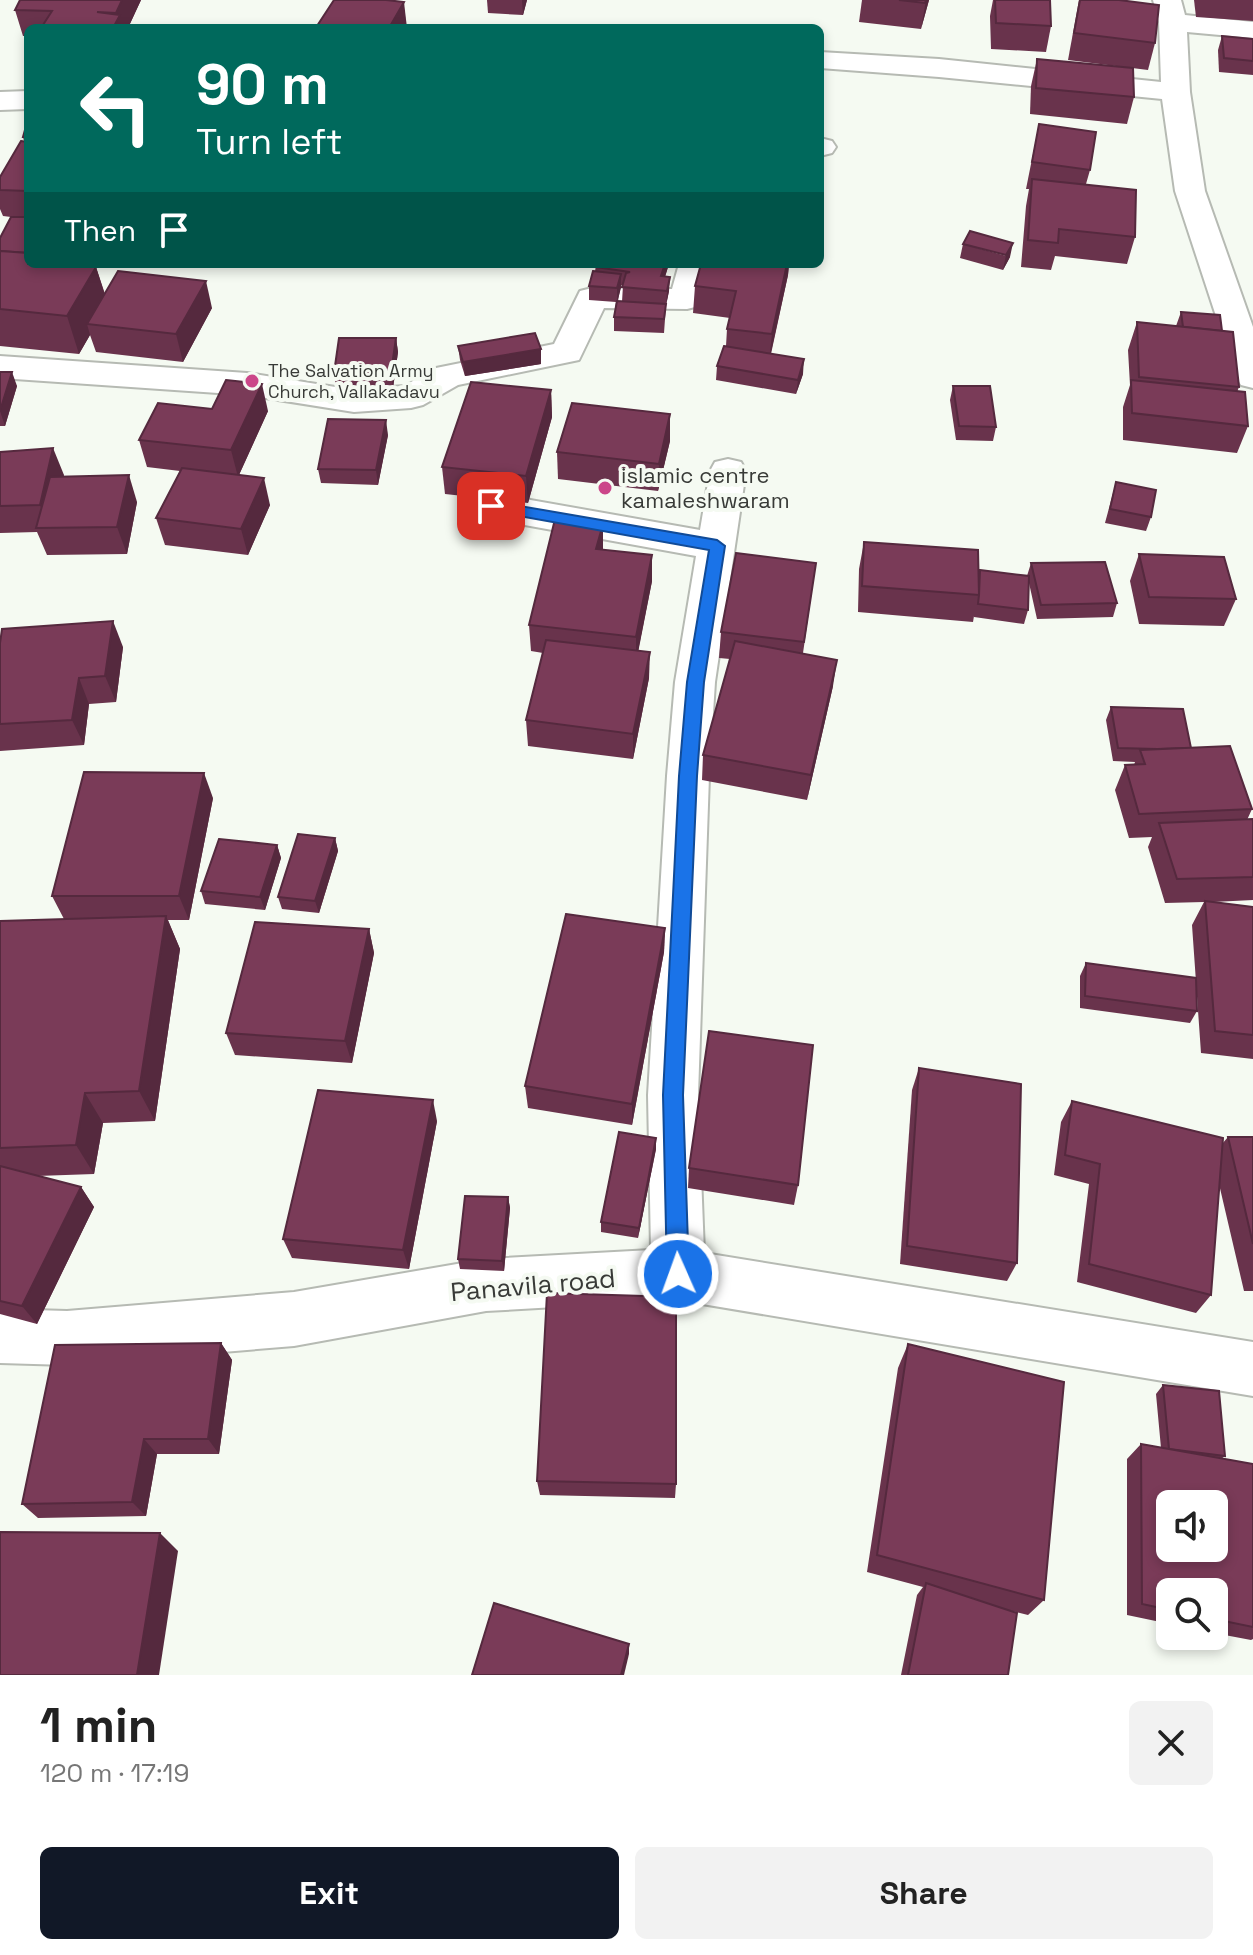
<!DOCTYPE html>
<meta charset="utf-8">
<style>
body{margin:0;font-family:"Space Grotesk",sans-serif;background:#f2f2f2;color:#222;height:100vh;display:flex;flex-direction:column;font-size:30px;white-space:nowrap}
*{box-sizing:border-box;margin:0}
p{font-size:26px;color:#767676}
.icon{flex:none;width:44px;height:44px;fill:none;stroke:currentColor;stroke-width:2;stroke-linecap:round;stroke-linejoin:round}
.map{position:relative;height:1675px;overflow:hidden}
.drawer{display:flex;flex-direction:column;background:#fff;flex:1}
.drawer>*{flex:none}
.top-card{position:absolute;left:24px;top:24px;width:800px;height:244px;border-radius:12px;box-shadow:0 4px 12px #0003;background:#00695c;color:#fff;overflow:hidden}
.buttons{position:absolute;left:1156px;top:1490px;display:grid;gap:16px}
.buttons a{display:grid;place-items:center;width:72px;height:72px;border-radius:12px;background:#fff;box-shadow:0 4px 12px #0003;font-size:40px}
.pin{position:absolute;display:grid;place-items:center;width:68px;height:68px;color:#fff;margin:-34px;border-radius:16px;box-shadow:0 4px 12px #0006}
.me{position:absolute;width:88px;margin:-44px;rotate:358deg;stroke-linejoin:round;filter:drop-shadow(0 0 6px #0008)}
.turn{display:flex;align-items:center;gap:28px;height:168px;padding:0 40px;font-size:36px}
.turn .icon{width:104px;height:104px;stroke-width:2.5}
.turn b{display:block;font-size:56px;line-height:68px}
.then{display:flex;align-items:center;height:76px;padding:0 40px;background:#0003;gap:16px;font-size:30px}
.round{display:grid;place-items:center;flex:none;width:84px;height:84px;border-radius:12px;background:#f2f2f2}
.head{display:flex;align-items:center;justify-content:space-between;height:136px;padding:0 40px}
h1{font-size:48px;font-weight:700;line-height:60px}
.primary-button{display:flex;gap:16px;margin-top:auto;padding:16px 40px}
.primary-button a{flex:1;height:92px;border-radius:12px;background:#111827;color:#fff;font-size:32px;font-weight:700;line-height:92px;text-align:center}
.primary-button a+a{background:#f2f2f2;color:#222}
.map>svg:first-child{display:block}
.lines{fill:none;stroke-linecap:round;stroke-linejoin:round}
.minor-casing{stroke:#b6bab3;stroke-width:4}
.minor{fill:#fff;fill-rule:evenodd}
.wall{fill:#69334c;fill-rule:evenodd}
.shaded-wall{fill:#55293e}
.building{fill:#7a3b58;stroke:#55293e;stroke-width:2;fill-rule:evenodd}
.route{fill:#1a73e8;stroke:#114b97;stroke-width:2}
.poi-dot{fill:#cb4689;stroke:#f5faf2;stroke-width:3}
.labels{text-anchor:middle;stroke-width:8;stroke-linejoin:round;paint-order:stroke}
.far-poi-label{font-size:18px;fill:#383a37;stroke:#f5faf2;text-anchor:start}
.poi-label{font-size:22px;fill:#383a37;stroke:#f5faf2;text-anchor:start}
.near-street-label{font-size:26px;fill:#383a37;stroke:#f5faf2}
</style>
<div class="map">
<svg width="1253" height="1675" viewBox="0 0 1253 1675">
<rect width="100%" height="100%" fill="#f5faf2"/>
<g class="lines">
<defs>
<g id="minor">
<polygon points="1153,0 1181,0 1185,15 1253,22 1253,38 1187,32 1190,92 1205,191 1253,327 1253,388 1241,385 1236,377 1175,191 1162,99 939,77 820,68 820,52 939,59 1161,82 1159,22"/>
<polygon points="28,91 28,109 0,110 0,92"/>
<polygon points="820,138 832,141 836,147 832,153 820,156"/>
<polygon points="679,264 705,264 708,268 704,299 699,306 687,309 604,308 579,360 458,385 423,405 411,408 354,412 247,395 0,378 0,356 247,373 354,390 404,386 436,368 554,344 580,291 592,288 672,289"/>
<polygon points="728,459 741,462 746,471 715,682 709,776 698,1095 704,1253 1253,1342 1253,1396 678,1300 486,1311 294,1346 67,1365 0,1363 0,1309 67,1311 294,1292 486,1259 651,1250 648,1095 667,776 675,682 696,556 491,519 478,515 472,506 478,497 491,493 700,530 710,471 715,462"/>
</g>
</defs>
<!-- minor casing -->
<use href="#minor" class="minor-casing"/>
<!-- minor -->
<use href="#minor" class="minor"/>
</g>
<!-- wall -->
<g class="wall">
<polygon points="141,0 128,28 28,28 28,36 23,36 15,10"/>
<polygon points="487,0 527,0 523,15 488,13"/>
<polygon points="862,0 929,0 921,29 859,22"/>
<polygon points="993,0 1050,0 1051,26 1046,52 991,49 990,16"/>
<polygon points="1079,0 1155,43 1148,70 1068,60"/>
<polygon points="1194,0 1253,0 1253,21 1196,17"/>
<polygon points="1222,36 1253,39 1253,75 1219,72 1218,50"/>
<polygon points="1037,59 1134,97 1127,124 1030,114 1031,86"/>
<polygon points="28,119 28,264 91,264 90,266 96,267 105,294 212,308 183,362 96,352 90,335 79,354 0,346 0,238 11,217 3,216 0,209 0,177 24,141 23,137"/>
<polygon points="1039,124 1090,170 1086,184 1135,237 1127,264 1055,256 1051,270 1021,267 1026,206 1029,189 1026,189"/>
<polygon points="963,244 1010,257 1003,270 960,258"/>
<path d="M 596,264 L 669,264 L 665,276 L 669,291 L 666,305 L 664,333 L 614,331 L 614,317 L 616,302 L 589,300 L 589,286 L 595,272 ZM 621,285 L 623,285 L 622,302 L 618,301 Z"/>
<polygon points="701,264 789,264 788,275 771,354 803,374 796,394 716,380 717,366 726,346 727,329 730,318 693,313 695,286"/>
<polygon points="1181,312 1222,331 1239,387 1237,392 1248,426 1237,453 1123,440 1123,407 1130,385 1128,350 1137,322 1176,326"/>
<polygon points="396,338 398,352 393,388 336,387 334,373"/>
<polygon points="458,346 541,349 541,364 465,376 460,360"/>
<polygon points="0,372 17,386 5,426 0,426"/>
<polygon points="953,386 996,427 993,441 956,440 950,400"/>
<polygon points="551,390 552,417 528,503 445,494 442,467"/>
<polygon points="212,409 268,411 239,475 270,505 248,555 165,545 156,518 180,471 147,467 139,440"/>
<polygon points="670,414 670,441 658,491 558,479 557,452"/>
<polygon points="388,435 378,485 321,483 318,469"/>
<polygon points="0,452 64,475 63,476 137,502 127,554 47,555 37,532 0,533"/>
<polygon points="1116,482 1151,517 1146,531 1105,523"/>
<polygon points="864,542 979,574 1027,576 1031,563 1117,603 1113,617 1037,619 1029,583 1028,610 1024,624 974,617 974,616 973,622 858,612 859,569"/>
<polygon points="603,550 652,555 652,581 638,651 649,678 633,759 528,746 526,720 543,653 531,651 529,625"/>
<polygon points="1139,554 1236,599 1224,626 1139,624 1130,581"/>
<polygon points="816,563 803,653 833,686 807,800 702,780 703,755 730,659 719,658 721,632"/>
<polygon points="0,643 123,647 116,702 89,704 84,745 0,751"/>
<polygon points="1111,707 1191,748 1252,809 1247,820 1253,819 1253,900 1213,902 1253,907 1253,1059 1201,1053 1192,925 1204,902 1165,903 1148,847 1152,837 1129,838 1115,790 1125,765 1134,765 1135,762 1113,761 1106,720"/>
<polygon points="213,798 189,920 168,920 180,949 155,1121 103,1123 94,1174 37,1176 81,1187 94,1207 37,1324 0,1314 0,921 64,919 52,896"/>
<polygon points="335,838 338,851 319,913 282,909 278,897"/>
<polygon points="277,845 281,858 265,910 205,904 201,891"/>
<polygon points="665,928 664,952 632,1125 528,1108 525,1086"/>
<polygon points="369,929 374,953 352,1063 235,1055 226,1033"/>
<polygon points="1086,963 1197,1011 1190,1023 1080,1008 1080,976"/>
<polygon points="919,1068 1017,1263 1007,1281 900,1264 912,1090"/>
<polygon points="1072,1101 1222,1144 1228,1137 1253,1137 1253,1291 1244,1291 1219,1184 1211,1295 1196,1313 1077,1282 1089,1184 1054,1175 1061,1122"/>
<polygon points="437,1121 409,1269 292,1258 283,1239"/>
<polygon points="656,1138 656,1149 638,1238 601,1232 601,1222"/>
<polygon points="689,1168 798,1185 794,1205 688,1188"/>
<polygon points="508,1197 510,1208 504,1271 460,1269 458,1259"/>
<polygon points="221,1343 232,1360 219,1454 157,1454 146,1516 38,1518 22,1504"/>
<polygon points="908,1344 1044,1600 1028,1615 1004,1609 1008,1675 901,1675 917,1595 923,1587 867,1572 898,1368"/>
<polygon points="1163,1385 1225,1456 1221,1459 1253,1464 1253,1639 1251,1640 1214,1633 1214,1592 1170,1592 1170,1624 1127,1615 1127,1459 1141,1444 1161,1448 1156,1394"/>
<polygon points="537,1481 676,1484 675,1498 540,1495"/>
</g>
<!-- shaded-wall -->
<g class="shaded-wall">
<polygon points="122,0 141,0 128,28 113,28 118,19 116,13"/>
<polygon points="522,0 527,0 523,15"/>
<polygon points="926,0 929,0 921,29"/>
<polygon points="404,2 407,28 389,28"/>
<polygon points="1013,243 1010,257 1003,270 1006,255"/>
<polygon points="665,264 669,264 661,290 661,276"/>
<polygon points="787,264 789,264 788,275 769,361 772,334"/>
<polygon points="96,267 108,305 87,324 90,335 79,354 67,316"/>
<polygon points="621,274 621,288 617,302 617,288"/>
<polygon points="670,277 669,291 666,306 667,291"/>
<polygon points="206,281 212,308 183,362 176,334"/>
<polygon points="396,338 398,352 393,388 391,373"/>
<polygon points="541,349 541,364 465,376 463,362"/>
<polygon points="804,359 803,374 796,394 798,380"/>
<polygon points="12,372 17,386 5,426 0,411"/>
<polygon points="262,384 268,411 238,477 231,450"/>
<polygon points="551,390 552,417 528,503 526,476"/>
<polygon points="670,414 670,441 658,491 659,464"/>
<polygon points="386,420 388,435 378,485 376,470"/>
<polygon points="53,448 64,475 51,528 49,528 40,505"/>
<polygon points="129,475 137,502 127,554 117,527"/>
<polygon points="264,478 270,505 248,555 241,529"/>
<polygon points="603,524 603,551 596,549"/>
<polygon points="652,555 652,581 636,663 636,637"/>
<polygon points="113,621 123,647 116,702 105,676"/>
<polygon points="650,652 649,678 633,759 633,734"/>
<polygon points="837,660 833,686 807,800 811,775"/>
<polygon points="79,678 89,704 84,745 72,720"/>
<polygon points="204,773 213,798 189,920 179,896"/>
<polygon points="335,838 338,851 319,913 315,901"/>
<polygon points="277,845 281,858 265,910 260,897"/>
<polygon points="166,916 180,949 155,1121 139,1091"/>
<polygon points="665,928 664,952 632,1125 632,1104"/>
<polygon points="369,929 374,953 352,1063 345,1041"/>
<polygon points="85,1093 103,1123 94,1174 76,1145"/>
<polygon points="433,1100 437,1121 409,1269 403,1250"/>
<polygon points="656,1138 656,1149 638,1238 639,1228"/>
<polygon points="81,1187 94,1207 37,1324 22,1306"/>
<polygon points="508,1197 510,1208 504,1271 502,1261"/>
<polygon points="221,1343 232,1360 219,1454 208,1439"/>
<polygon points="144,1439 157,1454 146,1516 132,1502"/>
<polygon points="160,1533 178,1551 159,1675 137,1675"/>
<polygon points="629,1644 629,1654 624,1675 621,1675"/>
</g>
<!-- building -->
<g class="building">
<polygon points="20,0 122,0 116,13 97,12 120,15 113,28 41,28 52,11 15,10"/>
<polygon points="334,0 386,0 404,2 389,28 332,28 317,26"/>
<polygon points="899,0 926,0 925,3"/>
<polygon points="995,0 1050,0 1051,26 996,23"/>
<polygon points="1080,0 1119,0 1159,5 1155,43 1074,33"/>
<polygon points="1222,36 1253,39 1253,61 1224,58"/>
<polygon points="1037,59 1133,68 1134,97 1036,88"/>
<polygon points="28,119 28,137 23,137"/>
<polygon points="1039,124 1096,132 1090,170 1032,162"/>
<polygon points="21,141 28,142 28,191 0,190 0,177"/>
<polygon points="1032,179 1136,190 1135,237 1059,229 1058,243 1028,240"/>
<polygon points="11,217 28,217 28,253 0,251 0,238"/>
<polygon points="970,231 1013,243 1006,255 963,244"/>
<polygon points="0,251 28,253 28,264 67,264 96,267 67,316 0,309"/>
<polygon points="596,264 665,264 661,276 670,277 667,291 622,287 626,273 630,272 595,267"/>
<polygon points="701,264 787,264 772,334 727,329 736,291 695,286"/>
<polygon points="118,271 206,281 176,334 87,324"/>
<polygon points="593,271 621,274 617,288 589,286"/>
<polygon points="617,301 666,304 664,319 614,317"/>
<polygon points="1181,312 1220,315 1222,331 1183,327"/>
<polygon points="1137,322 1233,332 1239,387 1139,377"/>
<polygon points="535,333 541,349 463,362 458,346"/>
<polygon points="339,338 396,338 391,373 334,373"/>
<polygon points="724,346 804,359 798,380 717,366"/>
<polygon points="0,372 12,372 0,411"/>
<polygon points="226,380 262,384 231,450 139,440 158,403 212,409"/>
<polygon points="1131,380 1245,392 1248,426 1132,413"/>
<polygon points="471,382 551,390 526,476 442,467"/>
<polygon points="953,386 990,386 996,427 959,426"/>
<polygon points="572,403 670,414 659,464 557,452"/>
<polygon points="328,419 386,420 376,470 318,469"/>
<polygon points="53,448 40,505 0,506 0,452"/>
<polygon points="182,468 264,478 241,529 156,518"/>
<polygon points="129,475 117,527 36,528 50,477"/>
<polygon points="1116,482 1156,490 1151,517 1110,509"/>
<polygon points="555,519 603,524 596,549 652,555 636,637 529,625"/>
<polygon points="864,542 978,550 979,595 862,586"/>
<polygon points="736,553 816,563 804,642 721,632"/>
<polygon points="1139,554 1224,557 1236,599 1149,597"/>
<polygon points="1105,562 1117,603 1041,605 1031,563"/>
<polygon points="980,570 1029,576 1028,610 978,604 979,595"/>
<polygon points="113,621 105,676 79,678 72,720 0,724 0,643 2,629"/>
<polygon points="546,640 650,652 633,734 526,720"/>
<polygon points="735,641 837,660 811,775 703,755"/>
<polygon points="1111,707 1183,709 1191,748 1157,749 1118,748"/>
<polygon points="1230,746 1252,809 1139,814 1125,765 1145,764 1140,750"/>
<polygon points="84,772 204,773 179,896 52,896"/>
<polygon points="1253,819 1253,877 1177,879 1159,823"/>
<polygon points="298,834 335,838 315,901 278,897"/>
<polygon points="219,839 277,845 260,897 201,891"/>
<polygon points="1205,901 1253,907 1253,1035 1215,1031"/>
<polygon points="566,914 665,928 632,1104 525,1086"/>
<polygon points="166,916 139,1091 85,1093 76,1145 0,1148 0,921"/>
<polygon points="255,922 369,929 345,1041 226,1033"/>
<polygon points="1086,963 1196,978 1197,1011 1085,996"/>
<polygon points="709,1031 813,1045 798,1185 689,1168"/>
<polygon points="919,1068 1021,1084 1017,1263 907,1246"/>
<polygon points="318,1090 433,1100 403,1250 283,1239"/>
<polygon points="1072,1101 1223,1138 1211,1295 1089,1264 1100,1164 1065,1155"/>
<polygon points="619,1132 656,1138 639,1228 601,1222"/>
<polygon points="1228,1137 1253,1137 1253,1244"/>
<polygon points="0,1166 81,1187 22,1306 0,1301"/>
<polygon points="465,1196 508,1197 502,1261 458,1259"/>
<polygon points="547,1293 676,1297 676,1484 537,1481"/>
<polygon points="221,1343 208,1439 144,1439 132,1502 22,1504 55,1345"/>
<polygon points="908,1344 1064,1382 1044,1600 877,1555"/>
<polygon points="1163,1385 1219,1391 1225,1456 1169,1449"/>
<path d="M 1141,1444 L 1253,1464 L 1253,1627 L 1214,1619 L 1214,1592 L 1170,1592 L 1170,1610 L 1142,1604 ZM 1170,1504 L 1214,1504 L 1214,1548 L 1170,1548 Z"/>
<polygon points="0,1532 160,1533 137,1675 0,1675"/>
<polygon points="926,1583 1017,1613 1008,1675 908,1675"/>
<polygon points="494,1603 629,1644 621,1675 472,1675"/>
</g>
<!-- route -->
<polygon class="route" points="491,501 717,540 725,546 704,682 697,776 683,1095 689,1274 686,1281 678,1284 670,1281 667,1274 663,1095 679,776 687,682 709,550 486,510 483,506"/>
<!-- markers -->
<g class="poi-dot">
<circle cx="252" cy="381" r="8"/>
<circle cx="605" cy="488" r="8"/>
</g>
<g class="labels">
<!-- far-poi labels -->
<g class="far-poi-label">
<text x="268" y="377">The Salvation Army<tspan x="268" dy="21">Church, Vallakadavu</tspan></text>
</g>
<!-- poi labels -->
<g class="poi-label">
<text x="621" y="483">islamic centre<tspan x="621" dy="25">kamaleshwaram</tspan></text>
</g>
<!-- near-street labels -->
<g class="near-street-label">
<text transform="translate(533 1285) rotate(-5)" y="9">Panavila road</text>
</g>
</g>
</svg>
<div class="buttons">
<a><svg class="icon" aria-label="sound" viewBox="0 0 24 24"><path d="M4 9h4l5-4v14l-5-4H4zM17 9q2 3 0 6"/></svg></a>
<a><svg class="icon" aria-label="search" viewBox="0 0 24 24"><circle cx="10" cy="10" r="6"/><path d="M15 15l6 6"/></svg></a>
</div>
<div class="pin" style="left:491px;top:506px;background:#d93025"><svg class="icon" aria-label="arrive" viewBox="0 0 24 24"><path d="M6 21V4h12l-3 4 3 4H6"/></svg></div>
<svg class="me" style="left:678px;top:1274px" viewBox="-20 -20 40 40"><circle r="17" fill="#1a73e8" stroke="#fff" stroke-width="3"/><path d="M0-11L8 9 0 5-8 9z" fill="#fff"/></svg>
<div class="top-card">
<div class="turn"><svg class="icon" aria-label="left" viewBox="0 0 24 24"><path d="M17 20v-9H6M10 6l-5 5 5 5"/></svg><div><b>90 m</b>Turn left</div></div>
<div class="then">Then<svg class="icon" aria-label="arrive" viewBox="0 0 24 24"><path d="M6 21V4h12l-3 4 3 4H6"/></svg></div>
</div>
</div>
<section class="drawer">
<div class="head"><div><h1>1 min</h1><p>120 m · 17:19</p></div><a class="round"><svg class="icon" aria-label="close" viewBox="0 0 24 24"><path d="M6 6l12 12M18 6L6 18"/></svg></a></div>
<div class="primary-button"><a>Exit</a><a>Share</a></div>
</section>
